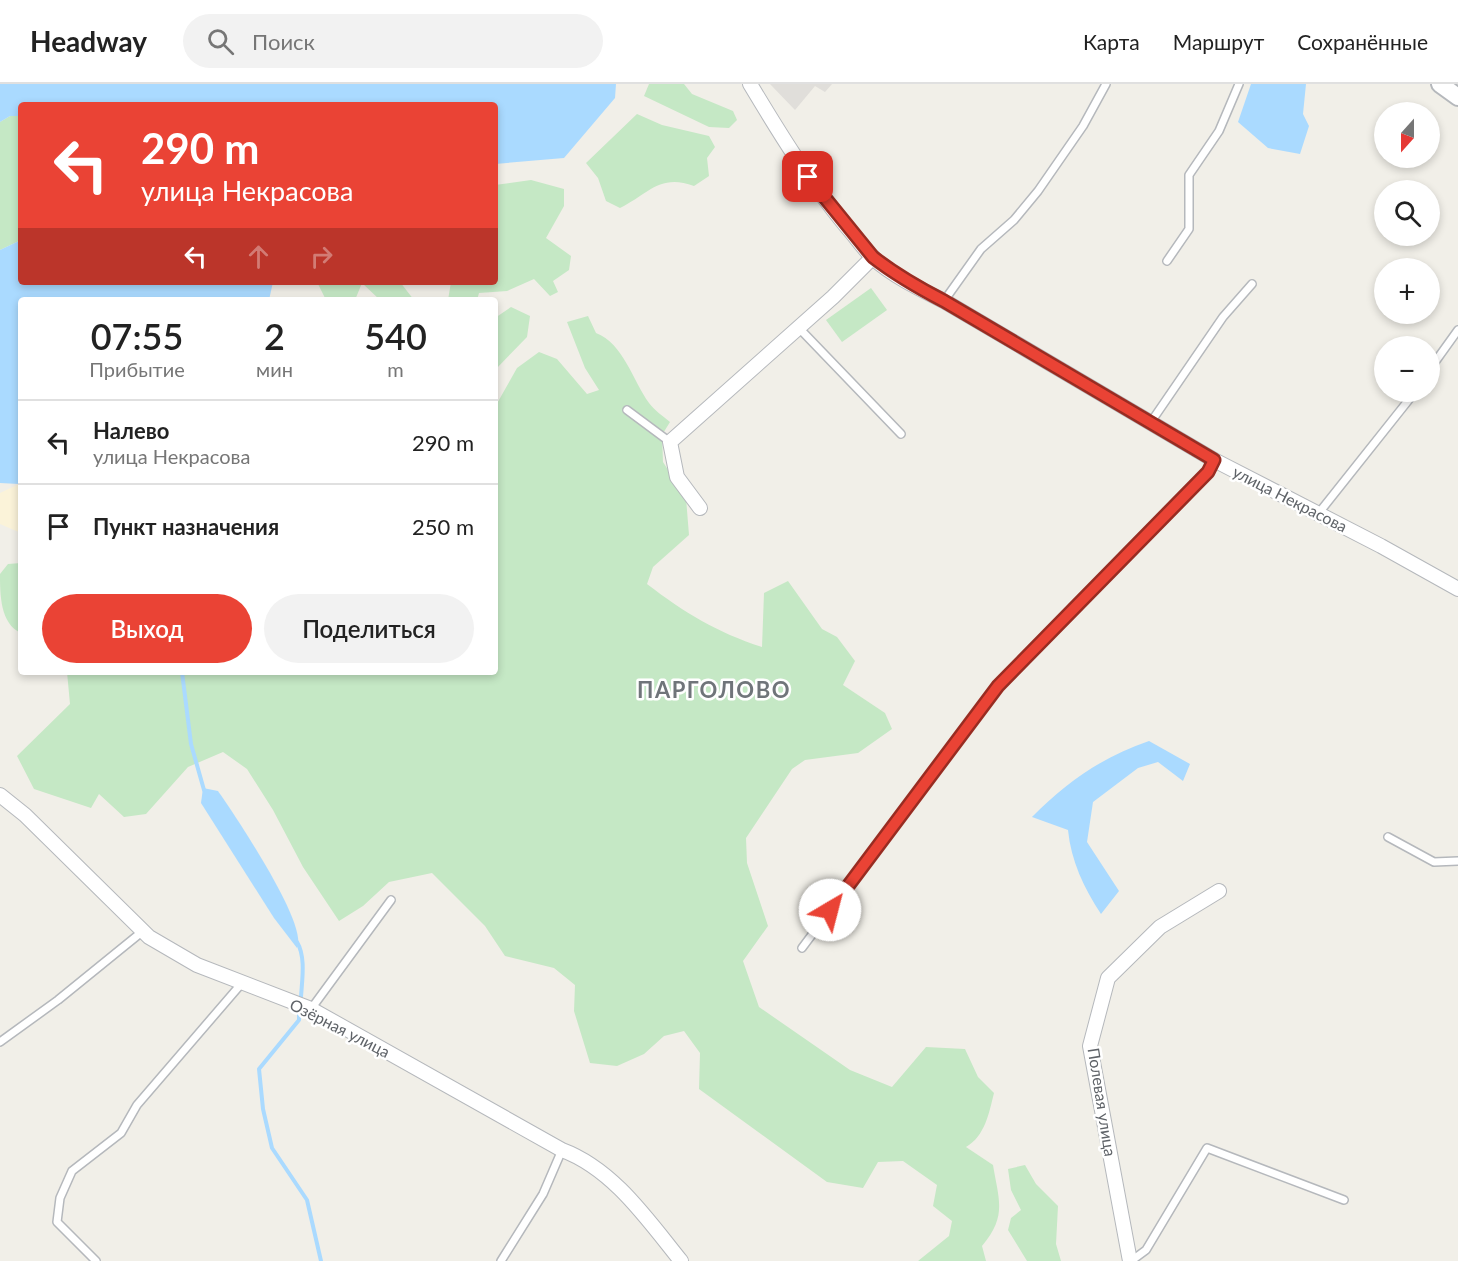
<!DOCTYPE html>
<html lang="ru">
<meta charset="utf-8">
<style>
body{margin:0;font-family:Lato,sans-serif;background:#f2f2f2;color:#222;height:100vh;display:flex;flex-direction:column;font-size:22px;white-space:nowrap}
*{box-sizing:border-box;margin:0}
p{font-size:20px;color:#767676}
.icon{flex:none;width:33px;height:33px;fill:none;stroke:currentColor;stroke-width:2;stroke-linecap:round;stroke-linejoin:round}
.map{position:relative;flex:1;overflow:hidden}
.drawer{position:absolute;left:18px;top:213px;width:480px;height:378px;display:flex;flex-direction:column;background:#fff;border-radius:6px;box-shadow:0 3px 9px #0003}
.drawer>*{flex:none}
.top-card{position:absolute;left:18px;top:18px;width:480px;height:183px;border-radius:6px;box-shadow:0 3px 9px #0003;background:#ea4335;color:#fff;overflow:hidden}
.needle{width:39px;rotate:201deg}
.tools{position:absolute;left:1374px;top:18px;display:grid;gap:12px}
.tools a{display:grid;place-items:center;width:66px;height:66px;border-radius:50%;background:#fff;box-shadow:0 3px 9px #0003;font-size:30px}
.pin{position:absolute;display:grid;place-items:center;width:51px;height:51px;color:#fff;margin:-26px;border-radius:12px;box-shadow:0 3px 9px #0006}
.me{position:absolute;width:66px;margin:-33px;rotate:37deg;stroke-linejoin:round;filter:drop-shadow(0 0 4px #0008)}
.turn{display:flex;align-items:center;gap:21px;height:126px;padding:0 24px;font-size:27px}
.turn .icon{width:78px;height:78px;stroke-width:2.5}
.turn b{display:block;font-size:42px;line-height:51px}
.lanes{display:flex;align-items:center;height:57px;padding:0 24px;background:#0003;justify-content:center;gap:30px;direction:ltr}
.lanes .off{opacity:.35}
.eta{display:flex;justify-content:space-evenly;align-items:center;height:102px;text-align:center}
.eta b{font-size:36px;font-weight:600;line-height:42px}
.cta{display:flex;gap:12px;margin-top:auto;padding:12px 24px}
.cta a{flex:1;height:69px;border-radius:36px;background:#ea4335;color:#fff;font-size:24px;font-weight:600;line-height:69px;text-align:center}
.cta a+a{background:#f2f2f2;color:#222}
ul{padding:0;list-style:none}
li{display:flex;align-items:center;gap:18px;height:84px;padding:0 24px;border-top:2px solid #e0e0e0}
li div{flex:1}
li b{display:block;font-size:22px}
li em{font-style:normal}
header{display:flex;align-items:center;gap:36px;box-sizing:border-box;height:84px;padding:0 30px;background:#fff;border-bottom:2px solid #e0e0e0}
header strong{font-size:28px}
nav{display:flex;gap:33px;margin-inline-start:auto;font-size:21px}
.search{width:420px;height:54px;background:#f2f2f2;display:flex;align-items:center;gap:15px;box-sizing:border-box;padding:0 21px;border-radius:33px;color:#767676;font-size:22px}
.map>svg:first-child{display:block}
.industrial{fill:#e0deda}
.green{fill:#c5e8c5}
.sand{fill:#fbf3d9}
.water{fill:#aadaff}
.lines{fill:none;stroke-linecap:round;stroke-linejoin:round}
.stream{stroke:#aadaff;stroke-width:4}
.service-casing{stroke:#b5b8bc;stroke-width:10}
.minor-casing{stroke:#b5b8bc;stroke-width:16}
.tertiary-casing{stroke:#b5b8bc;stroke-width:20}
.service{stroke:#fff;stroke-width:7}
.minor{stroke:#fff;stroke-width:14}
.tertiary{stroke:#fff;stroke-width:16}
.route-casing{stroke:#982c22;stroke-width:15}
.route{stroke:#ea4335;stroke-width:10}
.labels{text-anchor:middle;stroke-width:5;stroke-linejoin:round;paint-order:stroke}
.street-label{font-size:16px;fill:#5f6368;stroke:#fff}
.district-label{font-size:22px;font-weight:bold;letter-spacing:1.5px;fill:#70757a;stroke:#fff}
</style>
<header>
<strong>Headway</strong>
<div class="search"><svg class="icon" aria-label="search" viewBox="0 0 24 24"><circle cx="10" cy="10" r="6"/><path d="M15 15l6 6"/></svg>Поиск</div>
<nav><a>Карта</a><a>Маршрут</a><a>Сохранённые</a></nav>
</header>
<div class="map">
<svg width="1458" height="1177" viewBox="0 0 1458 1177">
<rect width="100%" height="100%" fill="#f1efe8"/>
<!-- industrial -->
<polygon class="industrial" points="770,0 832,0 825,8 815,2 795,26"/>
<!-- green -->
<g class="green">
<polygon points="649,0 684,0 692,10 733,27 737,36 729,44 709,43 644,12"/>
<path d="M 637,30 L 662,41 L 709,52 L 715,63 L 707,74 L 709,92 L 694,102 C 660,89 648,110 620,124 L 606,117 L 598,94 L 586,79 Z"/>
<polygon points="10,32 21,32 21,156 0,166 0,38"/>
<polygon points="531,96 564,105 564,122 546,154 571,172 569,186 553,197 558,208 550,212 534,195 507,207 479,209 477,216 448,216 451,198 495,198 495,101"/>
<polygon points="317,198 400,198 414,216 380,216 362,199 355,216 326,216"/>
<polygon points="871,204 887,226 842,258 826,236"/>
<polygon points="511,223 530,232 527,253 495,286 495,234"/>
<path d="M 588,232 L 596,249 C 623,259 633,297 649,319 C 654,326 663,332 670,338 L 662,351 L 663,378 L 686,414 L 689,451 L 653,483 L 647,500 C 685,529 716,548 762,563 L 764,509 L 788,497 L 822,545 L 837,553 L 855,577 L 843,601 L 885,629 L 892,645 L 858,669 L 805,676 L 792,685 L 746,754 L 747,779 L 768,842 L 743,877 L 759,923 L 850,986 L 892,1003 L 926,963 L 965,965 L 978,993 L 994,1009 C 989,1029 985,1052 966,1063 L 993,1081 C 999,1117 1007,1132 982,1162 L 986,1177 L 918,1177 L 949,1152 L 952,1137 L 933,1122 L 937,1101 L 903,1077 L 878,1078 L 863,1104 L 827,1098 L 699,1005 L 700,969 L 684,947 L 664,952 L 644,970 L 617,982 L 590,979 L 574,927 L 575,901 L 554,884 L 505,872 L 485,842 L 432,789 L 389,798 L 363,822 L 339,837 L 303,783 L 273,726 L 247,685 L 223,668 L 188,683 L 146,730 L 124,733 L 99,710 L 91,724 L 34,705 L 17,672 L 70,620 L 67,588 L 495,588 L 495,323 L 517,284 L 539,268 L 557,275 L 587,310 L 599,306 L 585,284 L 567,238 Z"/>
<path d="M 21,479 L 21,549 C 0,540 0,510 0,490 L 8,480 Z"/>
<polygon points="1025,1081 1036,1100 1058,1122 1056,1160 1061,1177 1027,1177 1008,1146 1011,1134 1021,1126 1011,1106 1008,1085"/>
</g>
<!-- sand -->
<polygon class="sand" points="19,400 18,419 21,422 21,449 0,440 0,409"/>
<!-- water -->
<g class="water">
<polygon points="0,0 616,0 615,14 564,74 495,80 495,21 21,21 21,32 10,32 0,38"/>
<polygon points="1251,0 1306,0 1303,30 1309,42 1300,70 1268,64 1238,38"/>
<polygon points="21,156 21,198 273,198 269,216 21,216 21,422 18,419 19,400 0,399 0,166"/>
<path d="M 1149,657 L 1190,680 L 1183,697 L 1158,678 L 1138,684 L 1093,718 L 1087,758 L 1119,807 L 1101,830 C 1084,804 1071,777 1068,746 L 1032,733 C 1067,698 1102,673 1149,657 Z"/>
<path d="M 203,704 L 218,707 C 234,730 309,841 297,864 L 274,834 L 201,719 Z"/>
</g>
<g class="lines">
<!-- stream -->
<g class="stream">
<polyline points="182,588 191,660 204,706"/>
<path d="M 297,858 C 306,873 302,896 301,913"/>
<polyline points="299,929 299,936 259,985 263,1025 272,1064 307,1116 321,1177"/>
</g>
<defs>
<g id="service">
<polyline points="1167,177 1189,145 1189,91 1219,47 1239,0"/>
<polyline points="944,217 981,165 1014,136 1038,107 1083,42 1106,0"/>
<polyline points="798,243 901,350"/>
<polyline points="1430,285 1458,246"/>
<polyline points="627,326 670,358"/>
<polyline points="1151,338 1223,233 1252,200"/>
<polyline points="1318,430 1415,308"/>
<polyline points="1388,753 1434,778 1458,777"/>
<polyline points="802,864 998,602 1208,388 1214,376"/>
<polyline points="311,925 391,816"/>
<polyline points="0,958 58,916 143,847"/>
<polyline points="96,1177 57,1138 60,1114 72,1087 121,1049 137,1021 242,899"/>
<polyline points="501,1177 543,1110 562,1066"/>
<polyline points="1131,1177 1146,1166 1207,1064 1344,1116"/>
</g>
<g id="minor">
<path d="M 750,0 C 780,50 809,97 846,142 C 855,152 863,164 873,174 C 893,192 920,205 944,217 L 1214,376 L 1381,462 L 1458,505"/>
<polyline points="700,424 677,393 670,358 833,213 873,173"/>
<path d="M 0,711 L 25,731 L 149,853 L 197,881 L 311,925 L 562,1066 C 613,1085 647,1135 681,1177"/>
<polyline points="1130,1177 1090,962 1108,894 1160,843 1219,807"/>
</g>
<polyline id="tertiary" points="1440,0 1458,13"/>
</defs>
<!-- service casing -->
<use href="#service" class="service-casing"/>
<!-- minor casing -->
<use href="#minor" class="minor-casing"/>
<!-- tertiary casing -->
<use href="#tertiary" class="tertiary-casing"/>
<!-- service -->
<use href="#service" class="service"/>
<!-- minor -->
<use href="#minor" class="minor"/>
<!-- tertiary -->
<use href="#tertiary" class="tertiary"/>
</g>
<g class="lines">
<defs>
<path id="route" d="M 808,93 L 873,173 C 896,191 919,204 944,217 L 1214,376 L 1208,388 L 998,602 L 830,826"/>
</defs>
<!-- route casing -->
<use href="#route" class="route-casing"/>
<!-- route -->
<use href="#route" class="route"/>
</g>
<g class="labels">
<!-- street labels -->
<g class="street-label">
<text transform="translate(1290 415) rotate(27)" y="6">улица Некрасова</text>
<text transform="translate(340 944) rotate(27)" y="6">Озёрная улица</text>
<text transform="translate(1102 1018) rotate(81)" y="6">Полевая улица</text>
</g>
<!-- district labels -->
<g class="district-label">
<text x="714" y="614">ПАРГОЛОВО</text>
</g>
</g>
</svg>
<div class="tools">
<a><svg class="needle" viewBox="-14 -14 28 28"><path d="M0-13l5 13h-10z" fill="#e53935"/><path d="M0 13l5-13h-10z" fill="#767676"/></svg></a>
<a><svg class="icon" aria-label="search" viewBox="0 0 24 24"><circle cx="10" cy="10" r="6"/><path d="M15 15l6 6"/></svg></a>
<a>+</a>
<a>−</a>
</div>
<div class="pin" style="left:808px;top:93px;background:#d93025"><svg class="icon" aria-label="arrive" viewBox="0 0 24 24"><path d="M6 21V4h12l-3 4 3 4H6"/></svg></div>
<svg class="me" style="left:830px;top:826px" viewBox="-20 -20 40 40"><circle r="19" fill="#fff"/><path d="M0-13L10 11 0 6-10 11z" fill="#ea4335"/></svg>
<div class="top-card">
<div class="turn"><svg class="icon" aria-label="left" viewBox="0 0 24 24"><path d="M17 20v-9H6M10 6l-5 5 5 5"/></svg><div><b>290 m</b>улица Некрасова</div></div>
<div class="lanes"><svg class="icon" aria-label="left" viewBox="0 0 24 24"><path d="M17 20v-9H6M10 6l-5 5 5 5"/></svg><svg class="icon off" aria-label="ahead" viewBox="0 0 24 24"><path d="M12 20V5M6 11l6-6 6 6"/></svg><svg class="icon off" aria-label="right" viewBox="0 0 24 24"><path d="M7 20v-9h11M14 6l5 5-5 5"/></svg></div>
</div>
<section class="drawer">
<div class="eta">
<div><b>07:55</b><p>Прибытие</p></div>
<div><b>2</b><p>мин</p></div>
<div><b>540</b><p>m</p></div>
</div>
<ul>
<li><svg class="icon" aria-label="left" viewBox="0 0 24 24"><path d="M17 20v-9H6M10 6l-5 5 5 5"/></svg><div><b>Налево</b><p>улица Некрасова</p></div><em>290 m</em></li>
<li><svg class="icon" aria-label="arrive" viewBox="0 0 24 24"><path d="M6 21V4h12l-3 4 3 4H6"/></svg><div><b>Пункт назначения</b></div><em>250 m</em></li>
</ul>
<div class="cta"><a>Выход</a><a>Поделиться</a></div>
</section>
</div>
